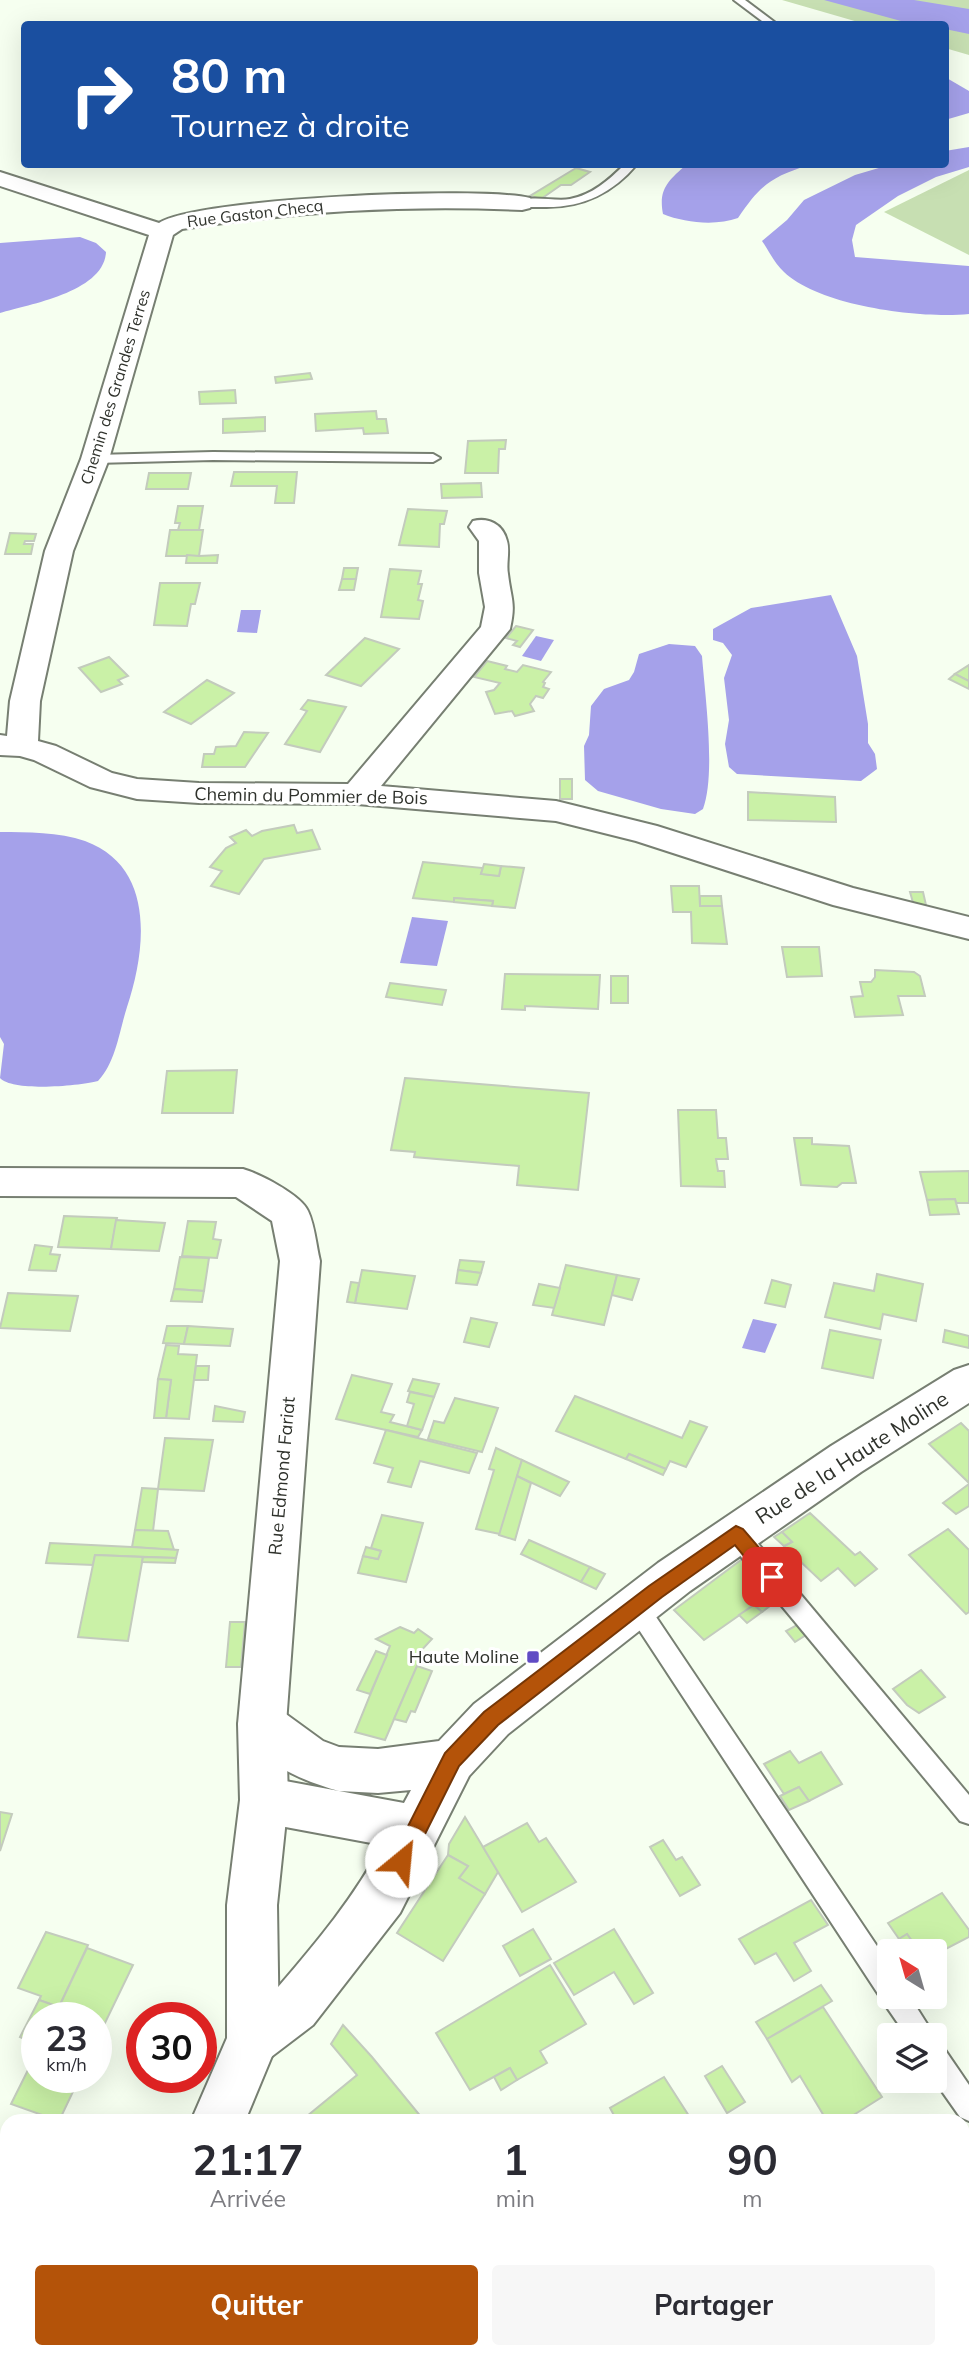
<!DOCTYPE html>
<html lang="fr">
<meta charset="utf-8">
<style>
body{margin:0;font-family:Mulish,sans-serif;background:#f7f7f7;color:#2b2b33;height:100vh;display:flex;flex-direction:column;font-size:26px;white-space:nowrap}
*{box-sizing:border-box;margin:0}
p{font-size:23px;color:#7c7c81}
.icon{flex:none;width:38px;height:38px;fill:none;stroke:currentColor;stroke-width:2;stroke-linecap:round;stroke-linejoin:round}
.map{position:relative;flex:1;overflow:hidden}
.sheet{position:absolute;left:0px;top:2114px;width:970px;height:245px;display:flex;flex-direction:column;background:#fff;border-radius:21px 21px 0 0;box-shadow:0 7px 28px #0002}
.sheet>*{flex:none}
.guide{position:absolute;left:21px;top:21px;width:928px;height:147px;border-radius:7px;box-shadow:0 7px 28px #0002;background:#1a4fa0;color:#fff;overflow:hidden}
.needle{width:46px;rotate:323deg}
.controls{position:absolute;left:877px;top:1939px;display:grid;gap:14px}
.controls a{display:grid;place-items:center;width:70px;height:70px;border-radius:7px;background:#fff;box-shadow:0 7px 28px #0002;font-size:35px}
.speed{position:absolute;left:21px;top:2002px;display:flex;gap:14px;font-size:35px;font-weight:700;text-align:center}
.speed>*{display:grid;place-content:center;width:91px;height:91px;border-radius:50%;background:#fff;box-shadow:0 7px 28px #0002;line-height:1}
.speed small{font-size:18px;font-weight:400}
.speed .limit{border:10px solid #d22;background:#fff;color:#111}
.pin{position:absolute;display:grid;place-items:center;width:60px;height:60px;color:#fff;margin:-30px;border-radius:14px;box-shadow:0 4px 10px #0006}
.me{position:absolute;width:77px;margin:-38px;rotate:28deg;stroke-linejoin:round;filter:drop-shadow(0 0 5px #0008)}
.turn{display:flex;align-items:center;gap:24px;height:147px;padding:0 35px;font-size:32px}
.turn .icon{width:91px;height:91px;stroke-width:2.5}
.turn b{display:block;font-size:49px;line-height:60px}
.eta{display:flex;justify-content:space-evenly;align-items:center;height:119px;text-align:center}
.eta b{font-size:42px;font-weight:700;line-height:49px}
.action{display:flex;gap:14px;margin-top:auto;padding:14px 35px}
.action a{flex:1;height:80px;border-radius:7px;background:#b45309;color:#fff;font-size:28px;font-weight:700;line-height:80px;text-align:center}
.action a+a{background:#f7f7f7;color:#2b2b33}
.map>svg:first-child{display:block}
.green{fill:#c7dfb2}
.water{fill:#a5a1ea}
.building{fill:#caf1a7;stroke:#c3cbbd;stroke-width:2}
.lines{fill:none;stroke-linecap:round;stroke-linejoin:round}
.service-casing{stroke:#777f72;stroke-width:4}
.minor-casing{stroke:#777f72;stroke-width:4}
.tertiary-casing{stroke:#777f72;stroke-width:4}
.service{fill:#fff;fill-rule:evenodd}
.minor{fill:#fff;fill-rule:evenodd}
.tertiary{fill:#fff;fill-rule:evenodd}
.route{fill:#b45309;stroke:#753606;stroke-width:2}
.poi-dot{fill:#604bc4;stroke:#fff;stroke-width:2.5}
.labels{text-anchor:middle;stroke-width:6;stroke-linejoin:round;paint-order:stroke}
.far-street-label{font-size:16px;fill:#2f322c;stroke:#fff}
.street-label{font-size:18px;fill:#2f322c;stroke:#fff}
.poi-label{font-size:18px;fill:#2f322c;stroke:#fff;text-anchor:end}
.near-street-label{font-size:21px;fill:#2f322c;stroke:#fff}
</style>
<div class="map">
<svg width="969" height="2359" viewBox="0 0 969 2359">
<rect width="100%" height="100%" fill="#f6fff0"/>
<!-- green -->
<g class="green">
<polygon points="782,0 969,0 969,55 945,48 945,24 865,24"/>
<polygon points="969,170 969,255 884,212"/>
</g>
<!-- water -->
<g class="water">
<polygon points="824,0 914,0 969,9 969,34 945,29 945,24 901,21"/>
<polygon points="945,77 969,91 969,113 945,120"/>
<path d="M 969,147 L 969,167 L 936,177 L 898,196 L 856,225 L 852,240 L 855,257 L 969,266 L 969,314 C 921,319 819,306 784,272 C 775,264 769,251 762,241 L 787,220 L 804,200 L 855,175 L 889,165 L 945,164 L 945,151 Z"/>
<path d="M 686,165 L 686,164 L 809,165 C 771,177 760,185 738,218 C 716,226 685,223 663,214 C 658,189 669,180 686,165 Z"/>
<path d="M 80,237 L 96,243 L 106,252 C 104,292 30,304 0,313 L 0,243 Z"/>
<polygon points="831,595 857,656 868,724 868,743 875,754 877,769 861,781 737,774 729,767 725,744 729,720 724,678 732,655 723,643 713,640 713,629 751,608"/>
<polygon points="241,610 261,610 257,633 237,632"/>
<polygon points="536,636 554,640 541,661 522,656"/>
<path d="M 669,644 L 695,646 L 702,656 C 705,695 716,774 703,809 L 695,814 L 661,809 L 598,791 L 585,780 L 584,746 L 589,735 L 591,706 L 604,689 L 629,680 L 634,672 L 639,654 Z"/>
<path d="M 0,832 C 27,832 59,832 85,841 C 156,867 146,950 127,1007 C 119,1032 116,1062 98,1081 C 79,1086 13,1092 0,1078 L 4,1044 L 0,1037 Z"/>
<polygon points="412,917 448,921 437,966 400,963"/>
<polygon points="753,1319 777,1324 765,1353 742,1348"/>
</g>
<!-- building -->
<g class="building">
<polygon points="576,168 590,172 571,185 561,185 541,199 530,196"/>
<polygon points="310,373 312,379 276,383 275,377"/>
<polygon points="235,390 236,403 200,404 199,392"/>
<polygon points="376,411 377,419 386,419 388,433 364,434 363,428 316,431 315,414"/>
<polygon points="265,417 265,431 223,433 223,419"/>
<polygon points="506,440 505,449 499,449 498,473 465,473 468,441"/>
<polygon points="234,472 297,472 294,503 275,503 277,486 231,486"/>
<polygon points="149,473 191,473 188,489 146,489"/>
<polygon points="481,483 482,497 442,498 441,484"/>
<polygon points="178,506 203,506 199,530 178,530 180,523 175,523"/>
<polygon points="408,509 447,511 444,524 440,524 439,547 399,545"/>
<polygon points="170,530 203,530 199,556 166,556"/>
<polygon points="10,533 36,534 34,541 25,541 24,544 33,544 31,554 5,554"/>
<polygon points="187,555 199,556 218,555 217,563 186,563"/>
<polygon points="344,568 358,568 356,579 342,579"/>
<polygon points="390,569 421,571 418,584 422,584 418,600 423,601 419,619 381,617"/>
<polygon points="342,579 356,579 354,590 339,590"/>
<polygon points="160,583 200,583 195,604 191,604 187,626 154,625"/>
<polygon points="516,626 533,630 520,647 513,645 517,641 506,638"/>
<polygon points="365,638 399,649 361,686 326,675"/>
<polygon points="109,657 128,676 118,680 122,684 101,692 79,668"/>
<polygon points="487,661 507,666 505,669 517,672 523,665 551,672 543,682 545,683 543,687 549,689 543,698 536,696 530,704 534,711 515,716 512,711 495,714 486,692 494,690 500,683 474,677"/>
<polygon points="969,665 969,681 955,674"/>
<polygon points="955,674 969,681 969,689 949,679"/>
<polygon points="207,680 234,693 191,724 164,712"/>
<polygon points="308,700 346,707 320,752 285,744 307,711 301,709"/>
<polygon points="244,732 268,733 245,767 202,767 204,754 214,754 216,747 236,746"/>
<rect x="560" y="779" width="12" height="20"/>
<polygon points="748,792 835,797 836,822 748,820"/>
<polygon points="294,825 297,833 312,830 320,849 264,859 239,894 211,886 222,871 210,867 226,848 236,843 230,837 246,830 252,836 262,831"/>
<polygon points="423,862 483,868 481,874 499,876 501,866 524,868 515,908 492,906 493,901 454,898 454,902 413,898"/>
<polygon points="484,864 501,866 499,876 481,874"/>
<polygon points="671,886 699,886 700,906 722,906 727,944 692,943 691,912 673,912"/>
<polygon points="910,892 923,892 926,905 914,906"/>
<polygon points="700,896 721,896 722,906 700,906"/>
<polygon points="454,898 493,901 492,906 454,902"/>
<polygon points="782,947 819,947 822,976 787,977"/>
<polygon points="875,970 914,972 920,976 925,996 898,996 903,1015 855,1017 851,997 863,996 860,982 871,982 875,977"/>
<polygon points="505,974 600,975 598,1009 525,1006 525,1010 502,1009"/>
<rect x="611" y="976" width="17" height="27"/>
<polygon points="390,983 446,990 442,1005 386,997"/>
<polygon points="237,1070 233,1113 162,1113 167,1071"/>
<polygon points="405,1078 589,1093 578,1190 517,1185 519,1166 414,1157 415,1152 391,1150"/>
<polygon points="678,1110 716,1110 718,1138 726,1138 728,1159 716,1159 718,1171 724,1171 725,1187 681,1186"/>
<polygon points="794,1138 812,1138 812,1144 849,1146 856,1183 842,1183 837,1187 801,1185"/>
<polygon points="969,1171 969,1203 956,1203 955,1199 927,1200 920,1172"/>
<polygon points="955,1199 959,1214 930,1215 927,1200"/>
<polygon points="64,1216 117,1218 111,1249 58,1247"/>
<polygon points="116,1220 165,1223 159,1251 111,1249"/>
<polygon points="188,1221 216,1222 213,1239 221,1240 217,1258 182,1256"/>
<polygon points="35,1245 52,1247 50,1254 60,1255 56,1271 29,1270"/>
<polygon points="180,1257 209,1258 204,1291 174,1289"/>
<polygon points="460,1260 484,1262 481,1273 458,1270"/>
<polygon points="566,1265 617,1275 604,1325 552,1315"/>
<polygon points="362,1270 415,1276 407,1309 355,1303"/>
<polygon points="458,1270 481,1273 477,1285 456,1283"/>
<polygon points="877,1274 923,1284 916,1321 883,1314 880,1329 825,1317 834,1283 874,1291"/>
<polygon points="617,1275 639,1279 632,1300 612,1295"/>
<polygon points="772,1280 791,1285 785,1307 765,1303"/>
<polygon points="351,1282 359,1283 355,1303 347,1302"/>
<polygon points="539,1284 560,1288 554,1308 533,1305"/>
<polygon points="174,1289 204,1291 202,1302 171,1301"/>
<polygon points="8,1293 78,1296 70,1331 0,1328"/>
<polygon points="471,1318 497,1323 489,1347 464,1342"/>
<polygon points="167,1326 188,1326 184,1344 163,1343"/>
<polygon points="188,1326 233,1329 230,1346 184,1344"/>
<polygon points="830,1330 881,1340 873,1378 822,1368"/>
<polygon points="945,1330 969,1336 969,1348 943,1342"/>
<polygon points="166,1345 179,1346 178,1354 197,1355 189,1419 166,1418 171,1380 158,1379"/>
<polygon points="196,1366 209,1366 208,1380 194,1380"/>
<polygon points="352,1375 392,1384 381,1412 394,1415 390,1422 422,1430 418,1437 336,1419"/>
<polygon points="158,1379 171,1380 166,1418 154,1418"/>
<polygon points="413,1379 439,1384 434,1397 408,1391"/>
<polygon points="410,1392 434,1397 422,1430 407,1426 414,1404 407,1402"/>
<polygon points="575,1396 682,1438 690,1421 707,1427 686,1467 670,1461 666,1469 629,1454 626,1459 556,1431"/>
<polygon points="455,1398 498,1408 482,1452 428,1439 434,1421 444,1423"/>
<polygon points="215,1406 245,1412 243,1422 213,1421"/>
<polygon points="961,1423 969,1431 969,1483 929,1444"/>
<polygon points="386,1430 477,1453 469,1473 420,1461 411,1487 388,1482 393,1468 374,1463"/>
<polygon points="165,1438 213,1440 204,1491 158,1489"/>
<polygon points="496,1448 522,1460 500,1534 476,1529 494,1470 489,1469"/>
<polygon points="629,1454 666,1469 663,1475 626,1459"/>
<polygon points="522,1460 569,1482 560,1496 517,1476"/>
<polygon points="517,1476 531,1483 515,1540 499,1535"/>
<polygon points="969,1484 969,1506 956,1514 943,1503"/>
<polygon points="142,1488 158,1489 153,1531 135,1530"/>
<polygon points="810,1513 855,1555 860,1552 877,1569 855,1586 838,1568 821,1581 784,1546 792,1542 782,1532"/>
<polygon points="382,1515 423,1523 406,1582 358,1573 363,1556 378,1559 381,1551 371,1548"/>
<polygon points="948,1529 969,1550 969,1612 966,1614 909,1555"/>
<polygon points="135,1530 168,1531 174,1550 132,1547"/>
<polygon points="782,1532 792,1542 784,1546 774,1537"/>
<polygon points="529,1540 590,1567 581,1582 521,1554"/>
<polygon points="50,1543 132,1547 178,1550 176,1558 95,1555 93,1565 46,1563"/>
<polygon points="366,1547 381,1551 378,1559 363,1556"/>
<polygon points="95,1555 143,1557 128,1641 78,1637"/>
<polygon points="143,1557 176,1558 175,1563 142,1562"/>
<polygon points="745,1557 779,1599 762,1612 754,1605 704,1640 674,1610"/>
<polygon points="590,1567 605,1574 596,1589 581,1582"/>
<polygon points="754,1605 762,1612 747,1623 739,1615"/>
<polygon points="230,1622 245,1622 241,1667 226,1667"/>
<polygon points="797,1625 806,1635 795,1642 786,1631"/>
<polygon points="400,1627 414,1633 418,1629 432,1639 417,1655 421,1657 385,1740 355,1732 390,1646 376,1639"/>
<polygon points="376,1651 387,1655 370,1694 357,1690"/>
<polygon points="417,1666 432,1671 415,1712 411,1711 406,1722 394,1719"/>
<polygon points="921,1670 945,1697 919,1713 907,1705 893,1689"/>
<polygon points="790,1751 799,1763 821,1752 842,1784 809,1801 799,1787 784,1794 764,1764"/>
<polygon points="799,1787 809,1801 789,1810 780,1796"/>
<polygon points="0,1812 12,1814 0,1851"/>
<polygon points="465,1817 498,1872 485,1894 459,1878 468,1866 448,1855 449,1844"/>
<polygon points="527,1823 539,1842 546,1838 576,1882 522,1912 483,1847"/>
<polygon points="663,1840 676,1860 682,1857 700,1885 680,1896 650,1847"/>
<polygon points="448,1855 468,1866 459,1878 485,1894 443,1961 397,1933"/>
<polygon points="942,1893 969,1930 969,1937 934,1955 934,1951 919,1951 907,1934 899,1939 888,1923"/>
<polygon points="811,1900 828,1925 794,1943 811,1971 794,1981 776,1953 755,1964 739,1939"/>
<polygon points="533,1929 551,1959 520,1976 503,1946"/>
<polygon points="614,1929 653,1993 634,2004 614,1972 574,1995 554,1963"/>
<polygon points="46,1932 88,1945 59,2007 39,2000 41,1996 18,1988"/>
<polygon points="907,1934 917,1948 911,1951 907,1951 899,1939"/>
<polygon points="87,1948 133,1965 104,2025 96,2022 96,2018 86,2018 59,2007"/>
<polygon points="550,1965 586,2024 540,2051 547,2063 517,2080 510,2068 470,2090 436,2033"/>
<polygon points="821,1985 832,2001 767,2039 756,2022"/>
<polygon points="39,2000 59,2007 54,2018 37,2018 37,2045 20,2037"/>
<polygon points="59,2007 86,2018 54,2018"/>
<polygon points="823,2007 882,2097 844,2121 827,2121 800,2076 792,2082 767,2039"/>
<polygon points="343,2025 372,2057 422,2118 417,2121 301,2121 357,2075 331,2044"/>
<polygon points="37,2052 37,2077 80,2077 59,2121 11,2104"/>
<polygon points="722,2066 745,2102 727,2113 705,2076"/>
<polygon points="510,2068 517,2080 501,2090 494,2077"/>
<polygon points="664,2077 689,2116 685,2121 617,2121 610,2108"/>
<polygon points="146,2352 223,2352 219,2359 143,2359"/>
<polygon points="223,2352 308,2352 315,2359 232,2359"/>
</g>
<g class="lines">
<defs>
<g id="service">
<polygon points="734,0 745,0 777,24 766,24"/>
<path d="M 625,164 L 637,164 C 612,194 582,208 543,207 C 534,207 523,208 516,203 C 528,194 555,202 570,199 C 592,195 609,180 625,164 Z"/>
<polygon points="213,452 433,454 440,458 433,462 213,460 95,463 88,459 95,455"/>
<polygon points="736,1525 744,1527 969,1795 969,1824 960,1821 728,1541 725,1534 728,1527"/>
<polygon points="636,1596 644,1599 889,1964 889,1997 910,1997 934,2035 906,2035 886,2006 628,1613 625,1606 628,1599"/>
<polygon points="934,2043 943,2047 969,2085 969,2121 960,2117 934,2080"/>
</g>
<g id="minor">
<path d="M 0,172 L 159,223 C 197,198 481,186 530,198 L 533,203 L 530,208 L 522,210 C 408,205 295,211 182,229 L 173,235 L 109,459 L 73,551 L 40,701 L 38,741 L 56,746 L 112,773 L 137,779 L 199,783 L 348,784 L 481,627 L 485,607 L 479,573 L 479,541 L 469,527 L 473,521 C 488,517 503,524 507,541 C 510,551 506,564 508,574 C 511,600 516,602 510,629 L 381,786 L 556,801 L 657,826 L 853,888 L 969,917 L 969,939 L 833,905 L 636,841 L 556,821 L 357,804 L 199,803 L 137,799 L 90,787 L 34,760 L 20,756 L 0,755 L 0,735 L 7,736 L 10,701 L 45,551 L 81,459 L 149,235 L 0,186 Z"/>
<path d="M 969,1365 L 969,1403 L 861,1472 L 690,1591 L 508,1734 L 469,1776 L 400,1913 L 313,2025 L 271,2057 L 253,2065 L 235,2057 L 227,2039 C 241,2006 259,2009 279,1986 C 317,1942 355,1896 382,1845 L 264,1823 L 247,1816 L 240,1800 L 247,1784 L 264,1777 L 339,1791 C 302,1781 255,1761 238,1724 L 245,1709 L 262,1703 L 279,1709 L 323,1741 L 339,1747 L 378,1749 L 439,1741 L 474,1704 L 658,1563 L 831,1446 L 954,1370 ZM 411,1790 L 404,1803 L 339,1791 L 378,1793 Z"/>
</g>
<g id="tertiary">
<path d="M 0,1168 L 243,1169 C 260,1174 301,1195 308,1211 C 315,1226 316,1245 320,1261 L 286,1724 L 288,1800 L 277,1905 L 279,2039 L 245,2121 L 191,2121 L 227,2038 L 227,1905 L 240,1800 L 238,1724 L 280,1261 L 272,1221 L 236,1197 L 0,1196 Z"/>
<polygon points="58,2352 117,2352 114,2359 55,2359"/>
</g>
</defs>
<!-- service casing -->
<use href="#service" class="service-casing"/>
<!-- minor casing -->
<use href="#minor" class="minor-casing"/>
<!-- tertiary casing -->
<use href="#tertiary" class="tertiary-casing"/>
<!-- service -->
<use href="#service" class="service"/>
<!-- minor -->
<use href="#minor" class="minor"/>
<!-- tertiary -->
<use href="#tertiary" class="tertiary"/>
</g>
<!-- route -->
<polygon class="route" points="736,1526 743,1529 779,1571 782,1577 779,1583 772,1585 766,1583 735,1545 662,1597 498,1725 459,1766 408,1868 401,1871 394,1868 391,1861 394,1854 445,1753 484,1712 649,1586"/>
<!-- markers -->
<rect class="poi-dot" x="526" y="1650" width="14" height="14" rx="3.5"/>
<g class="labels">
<!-- far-street labels -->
<g class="far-street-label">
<text transform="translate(255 213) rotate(-7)" y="6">Rue Gaston Checq</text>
<text transform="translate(115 387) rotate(-73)" y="6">Chemin des Grandes Terres</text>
</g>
<!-- street labels -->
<g class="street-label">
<text transform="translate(311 796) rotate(1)" y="6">Chemin du Pommier de Bois</text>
<text transform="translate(282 1476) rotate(-85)" y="6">Rue Edmond Fariat</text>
</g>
<!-- poi labels -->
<g class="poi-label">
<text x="519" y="1663">Haute Moline</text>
</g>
<!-- near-street labels -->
<g class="near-street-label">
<text transform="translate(852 1458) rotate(-33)" y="7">Rue de la Haute Moline</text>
</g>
</g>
</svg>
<div class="controls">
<a><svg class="needle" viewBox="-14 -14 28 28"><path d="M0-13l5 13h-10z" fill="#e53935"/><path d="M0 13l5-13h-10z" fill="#7c7c81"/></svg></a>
<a><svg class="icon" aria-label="layers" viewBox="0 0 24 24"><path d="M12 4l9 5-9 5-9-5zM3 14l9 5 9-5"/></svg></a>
</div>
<div class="speed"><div>23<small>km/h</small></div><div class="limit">30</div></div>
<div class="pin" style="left:772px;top:1577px;background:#d93025"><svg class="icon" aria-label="arrive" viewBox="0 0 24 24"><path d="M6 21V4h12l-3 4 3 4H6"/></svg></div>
<svg class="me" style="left:401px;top:1861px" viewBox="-20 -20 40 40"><circle r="19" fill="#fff"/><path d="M0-13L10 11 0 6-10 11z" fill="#b45309"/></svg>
<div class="guide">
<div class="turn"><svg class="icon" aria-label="right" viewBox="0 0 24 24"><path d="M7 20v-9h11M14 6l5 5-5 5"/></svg><div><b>80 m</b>Tournez à droite</div></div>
</div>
<section class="sheet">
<div class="eta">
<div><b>21:17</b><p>Arrivée</p></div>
<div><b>1</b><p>min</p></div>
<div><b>90</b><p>m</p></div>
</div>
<div class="action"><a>Quitter</a><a>Partager</a></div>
</section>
</div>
